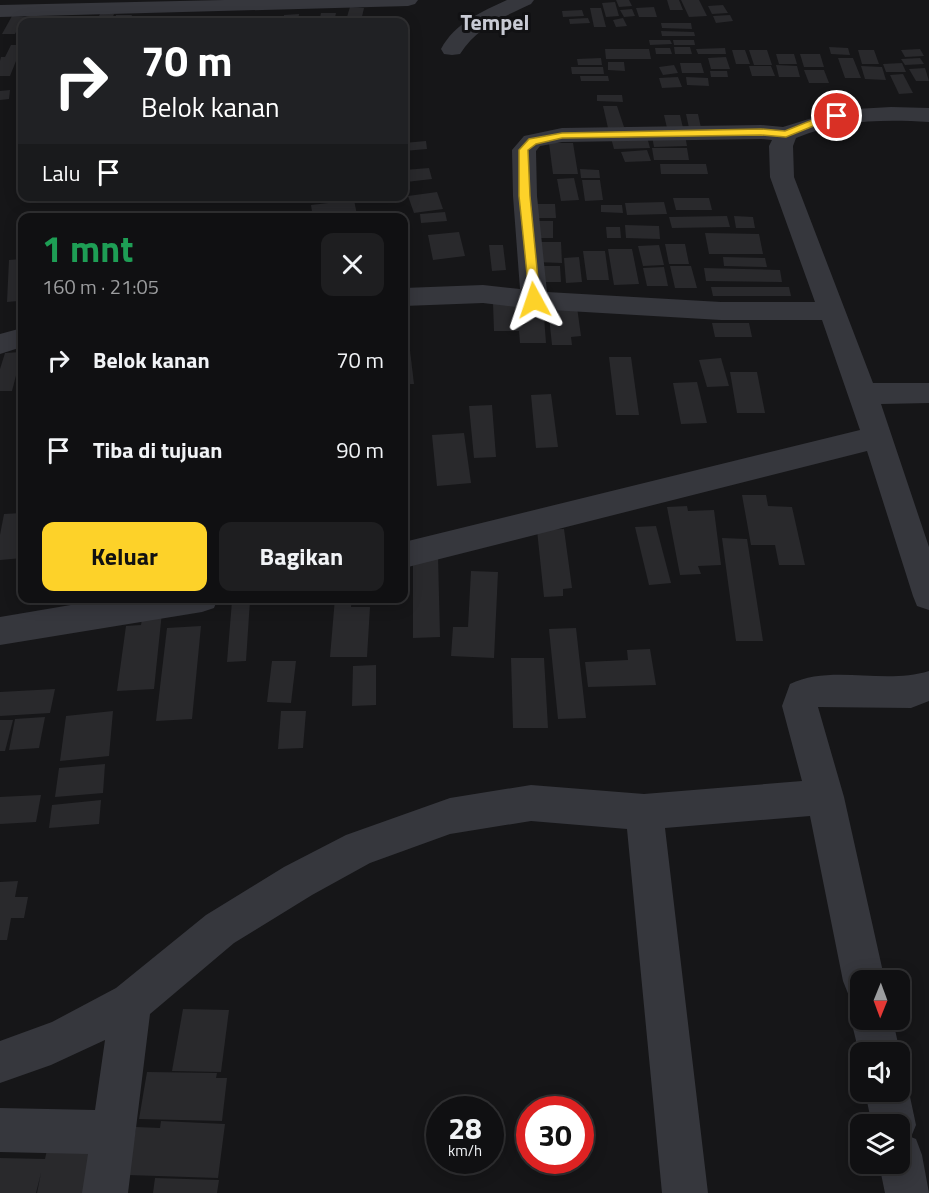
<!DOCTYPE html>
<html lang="id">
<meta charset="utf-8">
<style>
body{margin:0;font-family:"Titillium Web",sans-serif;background:#1e1e20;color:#f1f3f6;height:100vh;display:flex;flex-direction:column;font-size:22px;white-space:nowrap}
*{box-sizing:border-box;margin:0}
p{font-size:20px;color:#9c9d9f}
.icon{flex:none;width:33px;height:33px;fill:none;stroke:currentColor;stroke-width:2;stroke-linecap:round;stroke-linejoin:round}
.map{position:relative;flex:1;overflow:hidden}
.sheet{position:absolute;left:18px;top:213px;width:390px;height:390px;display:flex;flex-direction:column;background:#101012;border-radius:12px;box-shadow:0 3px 15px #0003,0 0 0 2px #303032}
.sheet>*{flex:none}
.banner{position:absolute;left:18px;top:18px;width:390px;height:183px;border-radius:12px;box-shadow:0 3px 15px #0003,0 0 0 2px #303032;background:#202124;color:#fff;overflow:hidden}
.needle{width:39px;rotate:181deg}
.fabs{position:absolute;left:850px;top:970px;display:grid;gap:12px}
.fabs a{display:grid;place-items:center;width:60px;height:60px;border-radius:12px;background:#101012;box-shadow:0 3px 15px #0003,0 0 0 2px #303032;font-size:30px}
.speed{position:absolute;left:426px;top:1096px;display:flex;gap:12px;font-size:30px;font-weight:700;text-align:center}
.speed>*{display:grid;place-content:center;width:78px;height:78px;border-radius:50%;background:#101012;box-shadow:0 3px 15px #0003,0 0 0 2px #303032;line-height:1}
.speed small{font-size:15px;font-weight:400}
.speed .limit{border:9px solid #d22;background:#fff;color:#111}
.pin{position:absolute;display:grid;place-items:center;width:51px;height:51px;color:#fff;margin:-26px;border:3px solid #fff;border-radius:50%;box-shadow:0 2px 6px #0007}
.me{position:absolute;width:66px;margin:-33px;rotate:355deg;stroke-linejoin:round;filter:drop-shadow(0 0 4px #0008)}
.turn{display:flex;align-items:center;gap:21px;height:126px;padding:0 24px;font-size:27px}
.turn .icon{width:78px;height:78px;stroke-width:2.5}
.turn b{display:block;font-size:42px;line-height:51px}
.then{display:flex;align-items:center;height:57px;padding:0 24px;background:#0003;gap:12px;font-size:22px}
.round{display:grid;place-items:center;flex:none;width:63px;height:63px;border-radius:12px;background:#1e1e20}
.summary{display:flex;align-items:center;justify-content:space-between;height:102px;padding:0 24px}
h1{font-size:36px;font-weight:700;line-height:45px;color:#1e9e55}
.cta{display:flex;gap:12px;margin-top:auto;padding:12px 24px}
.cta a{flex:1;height:69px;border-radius:12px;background:#fdd229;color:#111;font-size:24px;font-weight:700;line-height:69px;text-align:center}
.cta a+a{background:#1e1e20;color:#f1f3f6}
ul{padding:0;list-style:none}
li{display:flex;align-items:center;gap:18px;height:90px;padding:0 24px}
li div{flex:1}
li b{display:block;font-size:22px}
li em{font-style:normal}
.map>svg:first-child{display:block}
.building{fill:#29292c}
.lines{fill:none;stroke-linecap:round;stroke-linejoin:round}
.minor{fill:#36373d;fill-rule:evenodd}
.route{fill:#fdd229;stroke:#a4881b;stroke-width:1.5}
.labels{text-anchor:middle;stroke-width:6;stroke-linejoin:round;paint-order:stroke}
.far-quarter-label{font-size:22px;font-weight:bold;fill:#c8cad4;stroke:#111113}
</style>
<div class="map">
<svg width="929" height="1193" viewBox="0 0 929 1193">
<rect width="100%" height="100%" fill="#161618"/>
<!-- building -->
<g class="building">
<polygon points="616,0 629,0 632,6 619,7"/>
<polygon points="667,0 679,0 683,10 670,10"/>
<polygon points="681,0 699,0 707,16 689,17"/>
<polygon points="615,2 619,16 606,17 602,3"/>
<polygon points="723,5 728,13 712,14 708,6"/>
<polygon points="350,7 364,8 361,21 346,20"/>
<polygon points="654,7 657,17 639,17 636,8"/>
<polygon points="590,8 601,8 606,27 594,27"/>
<polygon points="632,9 635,16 624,17 620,10"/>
<polygon points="582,10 584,16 563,17 562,11"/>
<polygon points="321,13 336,13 334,22 319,22"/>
<polygon points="100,14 114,14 111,22 96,22"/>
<polygon points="299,14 298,22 283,22 284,15"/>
<polygon points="116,15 132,15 130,22 114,22"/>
<polygon points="730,15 733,21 716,23 713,16"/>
<polygon points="12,16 25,17 15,34 2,34"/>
<polygon points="588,18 590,23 570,24 569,19"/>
<polygon points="623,18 627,26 616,27 613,20"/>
<polygon points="661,23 691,23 692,29 662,28"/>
<polygon points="661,31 694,32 695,36 662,36"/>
<polygon points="649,40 670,40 672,44 650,45"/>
<polygon points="673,40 694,40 695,45 674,45"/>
<polygon points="11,45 22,45 22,53 21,56 18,56 10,76 0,76 0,61 1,57 5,57"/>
<polygon points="674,47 690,47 692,54 675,54"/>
<polygon points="829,47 848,48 850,55 831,54"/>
<polygon points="655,48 670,48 672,54 656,54"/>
<polygon points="725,48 726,54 698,54 696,49"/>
<polygon points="605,49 649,49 651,59 606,59"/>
<polygon points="920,49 924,56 905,57 901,50"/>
<polygon points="732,50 745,50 750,64 736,64"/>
<polygon points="749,50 767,50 772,65 754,65"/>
<polygon points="858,50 874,50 879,64 862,64"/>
<polygon points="776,54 794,54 797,64 779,64"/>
<polygon points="800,54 820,54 824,67 804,67"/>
<polygon points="726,57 730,69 711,69 708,58"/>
<polygon points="601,58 602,65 578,65 577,59"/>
<polygon points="838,58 853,58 861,78 845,78"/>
<polygon points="920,58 924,64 905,65 901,59"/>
<polygon points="608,62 624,62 625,71 608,70"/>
<polygon points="680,63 701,63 704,73 682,73"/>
<polygon points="902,63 906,72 886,72 883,64"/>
<polygon points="674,65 678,73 663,75 659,67"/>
<polygon points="776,65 797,66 800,77 779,77"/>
<polygon points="749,66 771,66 775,76 752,76"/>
<polygon points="861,66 882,67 886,80 865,79"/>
<polygon points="571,67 603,67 604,74 572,74"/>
<polygon points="925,68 929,81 916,81 909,69"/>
<polygon points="804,70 824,70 829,83 809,83"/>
<polygon points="710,71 727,71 728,77 711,77"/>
<polygon points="903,74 913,93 899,94 890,75"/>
<polygon points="580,76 608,76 609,81 581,81"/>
<polygon points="678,77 682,87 662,88 659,78"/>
<polygon points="686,77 708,78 709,86 687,85"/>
<polygon points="10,90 9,99 0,100 0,91"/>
<polygon points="597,95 622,95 623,102 597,101"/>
<polygon points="603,106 617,106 624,127 608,128"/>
<polygon points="686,114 698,114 701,128 689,128"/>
<polygon points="664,115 680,115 683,128 667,128"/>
<polygon points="685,135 687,146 654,147 652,136"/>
<polygon points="647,137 650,148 614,149 611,138"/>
<polygon points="426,141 427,149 404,151 404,143"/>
<polygon points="549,143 573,143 578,174 553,174"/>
<polygon points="652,148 687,148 689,160 654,160"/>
<polygon points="647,150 651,161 625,162 621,152"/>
<polygon points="660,164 706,164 708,174 661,174"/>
<polygon points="429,168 432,179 406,182 404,170"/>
<polygon points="580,169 599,170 600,178 581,178"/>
<polygon points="574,178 579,200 561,201 557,179"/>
<polygon points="582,180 600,180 603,200 585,201"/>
<polygon points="437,192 443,209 414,213 408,196"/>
<polygon points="673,198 709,198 712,210 676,210"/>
<polygon points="354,200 357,215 313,218 311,205"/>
<polygon points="664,202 667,214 627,215 625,203"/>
<polygon points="528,204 555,204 556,218 529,218"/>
<polygon points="601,205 622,205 623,213 601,212"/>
<polygon points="445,212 447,221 421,223 420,214"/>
<polygon points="727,216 730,227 672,228 669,217"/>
<polygon points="734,216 753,217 755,228 736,228"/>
<rect x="532" y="221" width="21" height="17"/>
<polygon points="625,225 659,226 660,239 626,238"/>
<polygon points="606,227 620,227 621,238 607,238"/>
<polygon points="459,232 465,256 433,260 428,235"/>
<polygon points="705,233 759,234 763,254 709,254"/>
<polygon points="536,242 561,242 562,263 536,262"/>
<polygon points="665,244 685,244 689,264 669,264"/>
<polygon points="489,245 503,245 506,270 492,271"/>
<polygon points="659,245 664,265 643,266 638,246"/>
<polygon points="608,249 632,249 639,284 614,285"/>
<polygon points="583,251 605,251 609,280 587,280"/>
<polygon points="579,257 582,282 566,283 564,258"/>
<polygon points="723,257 765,258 767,267 724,266"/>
<polygon points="22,259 22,303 17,304 18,301 7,302 9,260"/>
<polygon points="535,266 560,266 561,282 536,282"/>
<polygon points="670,266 691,266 697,288 675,288"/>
<polygon points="664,267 668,286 647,286 643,268"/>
<polygon points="704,268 780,270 782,282 706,281"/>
<polygon points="711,287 789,287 791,296 713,296"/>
<polygon points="493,303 543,303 546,343 520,343 519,331 494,331"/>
<polygon points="548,307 577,307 581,336 571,337 572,345 552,345"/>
<polygon points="712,323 749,323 752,337 715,337"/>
<polygon points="404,334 408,334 414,384 404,384"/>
<polygon points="22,352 12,391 0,391 0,369 5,353"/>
<polygon points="609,357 631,357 639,415 616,415"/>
<polygon points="721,358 729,386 707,387 699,360"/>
<polygon points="730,372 757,372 765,413 737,413"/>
<polygon points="697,382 707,423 681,424 673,383"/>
<polygon points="551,394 558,447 536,448 531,395"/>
<polygon points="492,405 496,457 474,458 469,406"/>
<polygon points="464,433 471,483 437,486 432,435"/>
<polygon points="742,495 766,495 768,506 792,507 805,565 779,565 775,545 751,545"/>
<polygon points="687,506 688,511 714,510 721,565 698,566 701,574 680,575 667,507"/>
<polygon points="22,513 22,558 0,560 0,535 4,514"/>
<polygon points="404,514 407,514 411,550 404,550"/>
<polygon points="656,526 671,583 649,585 635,527"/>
<polygon points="564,529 572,588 563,589 563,596 544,597 537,530"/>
<polygon points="722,538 747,539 763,641 736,641"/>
<polygon points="413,556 438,556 440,637 413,638"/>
<polygon points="471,571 498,572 494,658 451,656 453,627 468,627"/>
<polygon points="335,598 352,598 351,607 370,607 367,657 330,657"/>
<polygon points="250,600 246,661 227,662 232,601"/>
<polygon points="162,612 154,689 117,691 126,626 141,625 143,614"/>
<polygon points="201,626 192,719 156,721 167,628"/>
<polygon points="576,628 586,718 558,719 549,629"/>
<polygon points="650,649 656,685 588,687 585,662 628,660 627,650"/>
<polygon points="511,658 544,658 548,728 513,728"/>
<polygon points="272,661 296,661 291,703 267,702"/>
<polygon points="376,665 376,705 352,706 353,666"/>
<polygon points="55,689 50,713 0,716 0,692"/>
<polygon points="113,711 109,756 60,761 66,716"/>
<polygon points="281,711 306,711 303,748 278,749"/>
<polygon points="45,717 39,748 9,750 15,719"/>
<polygon points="0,720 13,720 5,751 0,751"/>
<polygon points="105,764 103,793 55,797 59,768"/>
<polygon points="41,795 36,822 0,824 0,797"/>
<polygon points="101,800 99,824 49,828 52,805"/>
<polygon points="18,881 15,897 28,897 24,918 11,918 7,940 0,940 0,882"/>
<polygon points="183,1009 229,1010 221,1072 172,1071"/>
<polygon points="147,1072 217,1073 216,1078 227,1078 222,1121 139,1119"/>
<polygon points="161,1121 225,1124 218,1178 128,1175 136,1127 160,1128"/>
<polygon points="47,1150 97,1152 89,1193 37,1193 41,1173 36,1193 0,1193 0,1158 45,1159"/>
<polygon points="155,1178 219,1180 217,1193 153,1193"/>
</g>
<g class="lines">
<!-- minor -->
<g class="minor">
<polygon points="224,0 418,0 415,4 408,6 0,17 0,5"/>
<path d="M 507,0 L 534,0 L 531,4 C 502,18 478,26 460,54 L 452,55 L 444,54 L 441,49 C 455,23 481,12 507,0 Z"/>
<path d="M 891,107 L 929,108 L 929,122 C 882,119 839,120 796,138 L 793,146 L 794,177 L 873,383 L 929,383 L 929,403 L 881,404 L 929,547 L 929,610 L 917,606 L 913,596 L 867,451 L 404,568 L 404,542 L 860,430 L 822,320 L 721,320 L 534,309 L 483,303 L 404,306 L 404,288 L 483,285 L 520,289 L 513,196 L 512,150 L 524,136 L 562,128 L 761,125 L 783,127 L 838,110 ZM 761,139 L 772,140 L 769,146 L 770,177 L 815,302 L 721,302 L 547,292 L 537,196 L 536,151 L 540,146 L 562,142 Z"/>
<polygon points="22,328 22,347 0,354 0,334"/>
<polygon points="112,598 218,598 214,608 202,612 0,645 0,617"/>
<path d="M 929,671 L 929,701 L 911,708 L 818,707 L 844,797 L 885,981 L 861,981 L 861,1000 L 849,996 L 843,981 L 810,816 L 665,828 L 708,1193 L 662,1193 L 627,829 L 531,821 L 450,834 L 370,863 L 312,895 L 234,943 L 150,1014 L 128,1193 L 82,1193 L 88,1154 L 0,1152 L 0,1108 L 95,1110 L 105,1040 L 51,1065 L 0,1083 L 0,1041 L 52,1022 L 116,988 L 206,915 L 284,867 L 346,835 L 450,798 L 531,785 L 644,794 L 802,781 L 782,706 L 790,684 C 831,664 884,685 929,671 Z"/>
<polygon points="861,1004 861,1020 893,1020 900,1053 900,1054 861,1053 861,1061 851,1020 857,1005"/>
<polygon points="900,1076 909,1092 916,1125 911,1137 916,1139 922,1155 929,1193 885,1193 879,1164 900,1164 900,1125 872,1125 865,1092 900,1092"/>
</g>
</g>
<!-- route -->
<polygon class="route" points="837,113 842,116 841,118 826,121 786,137 761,135 562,138 536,144 528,150 530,196 540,300 534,304 530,303 519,196 519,150 529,139 562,133 761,129 785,131 820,117"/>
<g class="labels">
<!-- far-quarter labels -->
<g class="far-quarter-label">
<text x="495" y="30">Tempel</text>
</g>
</g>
</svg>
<div class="fabs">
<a><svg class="needle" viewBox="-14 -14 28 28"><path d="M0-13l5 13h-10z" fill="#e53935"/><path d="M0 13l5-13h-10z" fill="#9c9d9f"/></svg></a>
<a><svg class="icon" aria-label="sound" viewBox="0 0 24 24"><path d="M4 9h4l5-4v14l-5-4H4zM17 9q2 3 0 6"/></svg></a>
<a><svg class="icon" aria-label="layers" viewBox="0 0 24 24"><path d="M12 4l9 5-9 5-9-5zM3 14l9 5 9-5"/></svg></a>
</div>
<div class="speed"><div>28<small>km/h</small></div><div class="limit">30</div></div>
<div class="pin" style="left:837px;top:116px;background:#d93025"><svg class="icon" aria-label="arrive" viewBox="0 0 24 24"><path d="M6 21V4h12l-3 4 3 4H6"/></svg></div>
<svg class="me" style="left:534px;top:300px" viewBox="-20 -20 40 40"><path d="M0-17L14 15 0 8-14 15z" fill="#fdd229" stroke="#fff" stroke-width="4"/></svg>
<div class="banner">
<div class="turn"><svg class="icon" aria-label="right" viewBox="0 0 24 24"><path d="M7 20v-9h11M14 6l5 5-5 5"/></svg><div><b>70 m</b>Belok kanan</div></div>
<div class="then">Lalu<svg class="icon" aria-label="arrive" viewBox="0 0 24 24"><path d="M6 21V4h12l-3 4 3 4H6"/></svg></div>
</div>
<section class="sheet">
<div class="summary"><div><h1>1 mnt</h1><p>160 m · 21:05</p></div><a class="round"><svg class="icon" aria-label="close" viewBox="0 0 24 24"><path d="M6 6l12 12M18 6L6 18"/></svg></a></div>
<ul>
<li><svg class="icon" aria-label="right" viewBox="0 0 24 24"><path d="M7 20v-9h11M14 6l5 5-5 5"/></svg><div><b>Belok kanan</b></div><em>70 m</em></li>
<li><svg class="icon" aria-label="arrive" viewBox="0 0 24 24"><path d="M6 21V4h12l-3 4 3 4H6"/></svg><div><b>Tiba di tujuan</b></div><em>90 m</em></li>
</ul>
<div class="cta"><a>Keluar</a><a>Bagikan</a></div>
</section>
</div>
